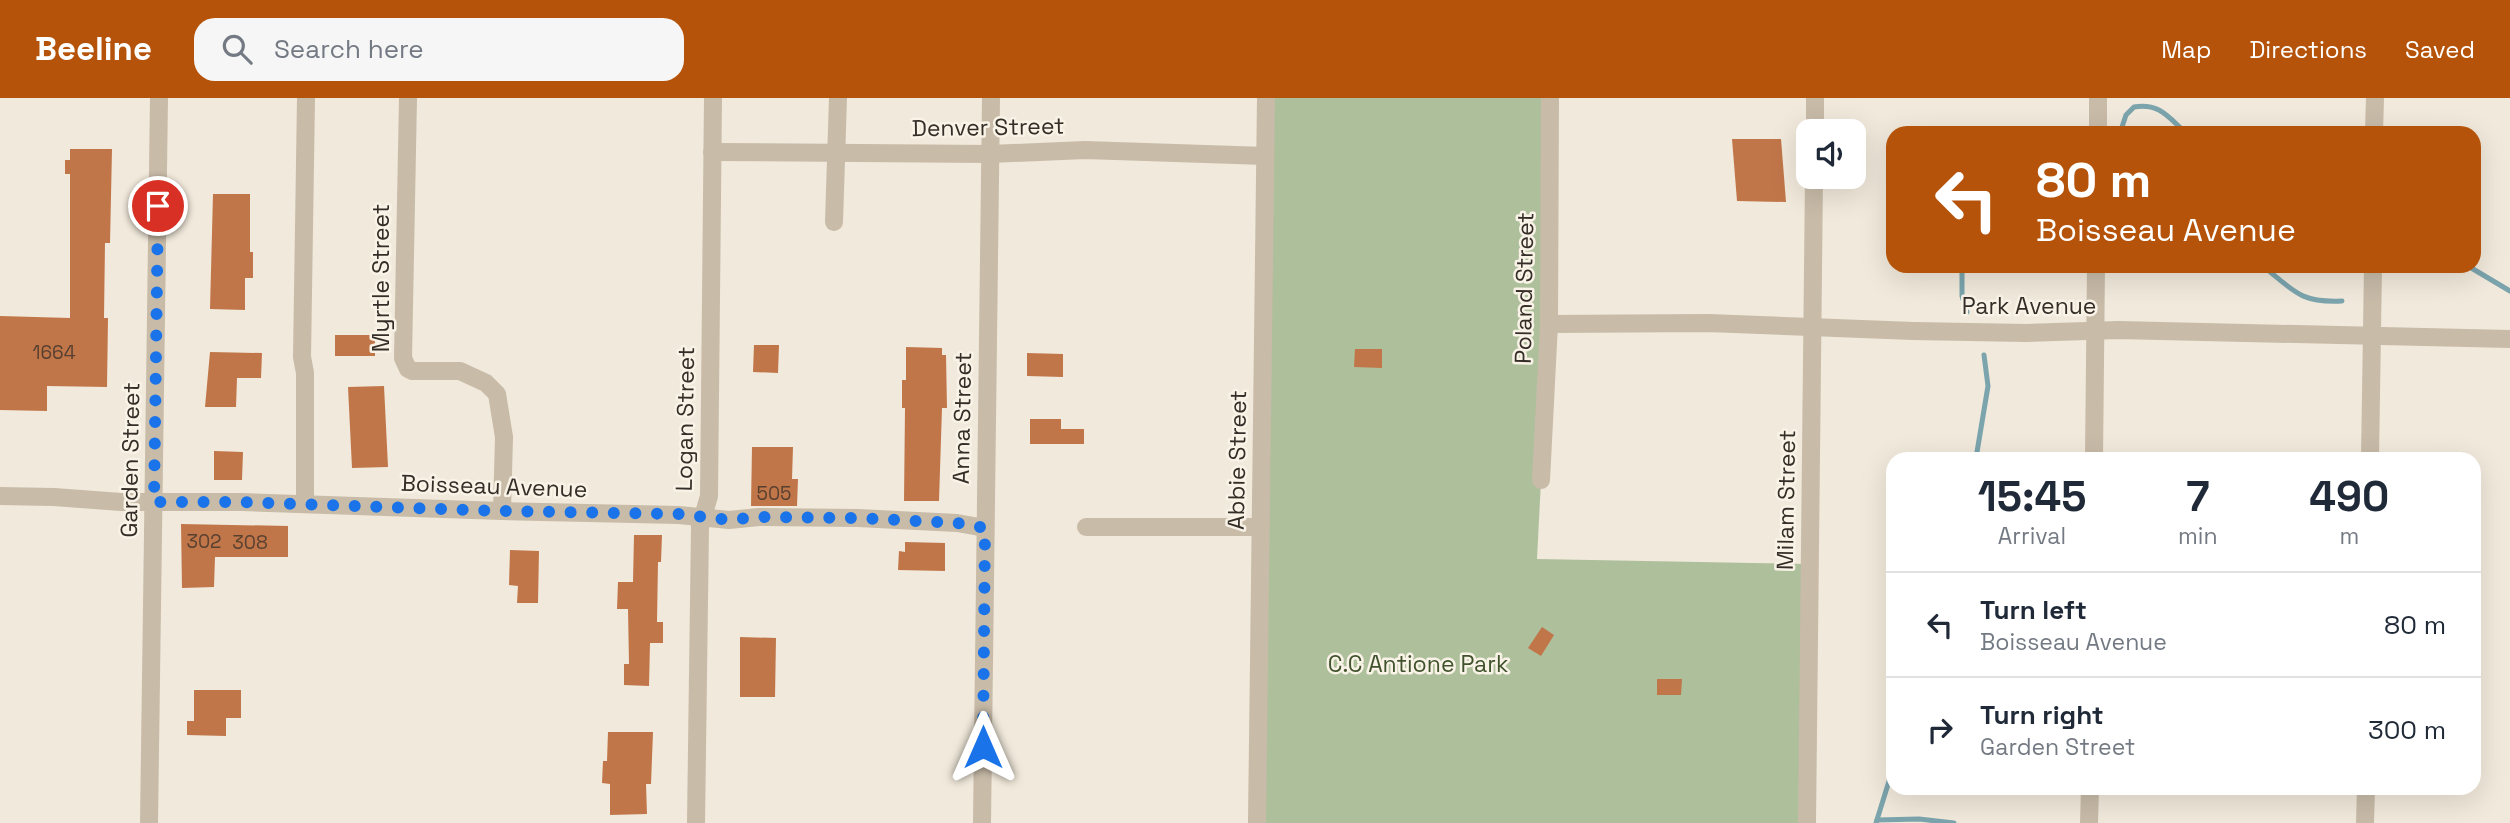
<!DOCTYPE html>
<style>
body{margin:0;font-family:"Space Grotesk",sans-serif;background:#f6f6f7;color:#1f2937;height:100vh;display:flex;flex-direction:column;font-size:26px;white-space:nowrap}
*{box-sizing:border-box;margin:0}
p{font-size:23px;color:#747a83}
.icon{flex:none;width:38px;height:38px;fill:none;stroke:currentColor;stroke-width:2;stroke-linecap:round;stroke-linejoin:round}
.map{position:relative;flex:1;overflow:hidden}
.sheet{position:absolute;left:1886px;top:354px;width:595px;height:343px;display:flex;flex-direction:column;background:#fff;border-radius:21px;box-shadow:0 7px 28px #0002}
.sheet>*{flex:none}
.guide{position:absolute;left:1886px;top:28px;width:595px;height:147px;border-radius:21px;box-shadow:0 7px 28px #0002;background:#b45309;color:#fff;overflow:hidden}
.buttons{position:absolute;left:1796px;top:21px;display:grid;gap:14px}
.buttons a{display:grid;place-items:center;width:70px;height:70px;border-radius:14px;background:#fff;box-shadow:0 7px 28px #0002;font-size:35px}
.pin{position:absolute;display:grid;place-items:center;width:60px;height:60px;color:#fff;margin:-30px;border:4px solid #fff;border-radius:50%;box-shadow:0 2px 7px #0007}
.me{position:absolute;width:77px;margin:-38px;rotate:0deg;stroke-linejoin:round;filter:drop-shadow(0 0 5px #0008)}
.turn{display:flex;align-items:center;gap:24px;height:147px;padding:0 35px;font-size:32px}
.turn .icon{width:91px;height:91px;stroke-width:2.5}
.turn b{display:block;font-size:49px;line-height:60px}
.eta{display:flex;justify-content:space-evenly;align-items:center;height:119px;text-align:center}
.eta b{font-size:42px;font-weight:600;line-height:49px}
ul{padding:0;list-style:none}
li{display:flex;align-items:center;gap:21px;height:105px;padding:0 35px;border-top:2px solid #e0e1e3}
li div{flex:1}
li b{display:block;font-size:26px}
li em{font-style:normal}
header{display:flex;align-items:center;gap:42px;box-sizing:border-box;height:98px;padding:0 35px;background:#b45309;color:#fff}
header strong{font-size:33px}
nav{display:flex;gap:38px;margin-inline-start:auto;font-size:24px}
.search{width:490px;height:63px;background:#f6f6f7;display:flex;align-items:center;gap:18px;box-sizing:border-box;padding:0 24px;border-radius:21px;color:#747a83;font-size:26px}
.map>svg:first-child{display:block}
.green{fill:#aebf9c}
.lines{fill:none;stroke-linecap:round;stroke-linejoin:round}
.stream{stroke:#7ba4ad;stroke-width:5}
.building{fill:#c17649}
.minor{stroke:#c8bba8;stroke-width:18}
.route{stroke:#1a73e8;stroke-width:12;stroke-dasharray:0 21.6}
.labels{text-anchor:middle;stroke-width:5;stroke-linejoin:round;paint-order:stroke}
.number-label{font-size:19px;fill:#584030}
.street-label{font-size:23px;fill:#352e28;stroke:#f9f3e7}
.park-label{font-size:23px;fill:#3f522c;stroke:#f9f3e7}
</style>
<header>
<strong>Beeline</strong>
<div class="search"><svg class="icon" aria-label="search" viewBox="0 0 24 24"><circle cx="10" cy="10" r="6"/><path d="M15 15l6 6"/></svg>Search here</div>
<nav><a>Map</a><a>Directions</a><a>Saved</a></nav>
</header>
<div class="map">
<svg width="2510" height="725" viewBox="0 0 2510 725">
<rect width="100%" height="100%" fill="#f1e9db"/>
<!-- green -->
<polygon class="green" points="1266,0 1550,0 1549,226 1537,461 1810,466 1807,725 1257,725"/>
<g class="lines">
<!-- stream -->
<g class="stream">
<path d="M 2120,35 L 2126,17 L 2134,9 C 2160,5 2168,19 2186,35"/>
<polyline points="1962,168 1962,198 1967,214"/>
<path d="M 2263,168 C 2294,193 2300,205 2342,203"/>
<polyline points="2468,168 2510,193"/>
<polyline points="1976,360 1988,288 1984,257"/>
<polyline points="1877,722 1919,721 1954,725"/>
<polyline points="1876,725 1894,667"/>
</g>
</g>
<!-- building -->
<g class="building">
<polygon points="1732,41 1781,41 1786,104 1737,103"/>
<polygon points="70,51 112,51 110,145 105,145 104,220 108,220 107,289 47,288 47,313 0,312 0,218 70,220 70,76 65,76 65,62 70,62"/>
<polygon points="213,96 250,96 250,154 253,154 253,180 245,180 245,212 210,211"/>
<rect x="335" y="237" width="40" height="21"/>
<polygon points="754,247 779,247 778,275 753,274"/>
<polygon points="906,249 942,250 942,257 946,257 947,310 942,310 939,403 904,403 905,310 902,310 902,282 906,282"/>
<polygon points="1355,251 1382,251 1382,270 1354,269"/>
<polygon points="210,254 262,255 261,280 237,280 236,309 205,309"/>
<polygon points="1027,255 1063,256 1063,279 1027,278"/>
<polygon points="384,288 388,369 352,370 348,289"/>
<polygon points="1030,321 1061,321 1061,331 1084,331 1084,346 1030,346"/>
<polygon points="752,349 793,349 792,381 798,381 797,408 751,408"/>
<polygon points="214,353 243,354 242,382 214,382"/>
<polygon points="181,426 288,428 288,459 215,459 214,489 182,490"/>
<polygon points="634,437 662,437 661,464 658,464 657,524 663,524 663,545 650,545 649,588 624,587 624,566 629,566 628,511 617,511 618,484 633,484"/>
<polygon points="905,444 945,445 945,473 898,472 899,453 905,454"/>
<polygon points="510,452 539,453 538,505 517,505 518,488 509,487"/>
<polygon points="1542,529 1554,537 1541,558 1528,550"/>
<polygon points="740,539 776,540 775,599 740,599"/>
<polygon points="1657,581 1682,581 1681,597 1657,597"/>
<polygon points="194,592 241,592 241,620 226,620 226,638 187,637 187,623 194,623"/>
<polygon points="608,634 653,634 651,686 646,686 647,716 610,717 610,686 602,685 603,663 607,663"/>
</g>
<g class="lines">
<!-- minor -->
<g class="minor">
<polyline points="408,0 403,260 408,271 412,273 460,273 486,285 497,296 504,339 502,413"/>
<polyline points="1815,33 1815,0"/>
<polyline points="2098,35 2098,0"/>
<polyline points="2374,35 2375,0"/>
<polyline points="712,54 990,56 1085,52 1265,58"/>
<polyline points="834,124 838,0"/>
<polyline points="1549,226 1708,225 1913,233 2026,235 2118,232 2510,241"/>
<polyline points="2094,360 2096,168"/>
<polyline points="2370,360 2373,168"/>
<polyline points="1541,382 1549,226 1550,0"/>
<polyline points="0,398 54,399 121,404 242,404 502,413 679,417 729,422 759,419 858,420 957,425 985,430"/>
<polyline points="305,406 305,275 302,259 306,0"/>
<polyline points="1086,429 1261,429"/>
<polyline points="149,725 159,0"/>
<polyline points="696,725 700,429 709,398 713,0"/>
<polyline points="982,725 991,0"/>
<polyline points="1257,725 1266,0"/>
<polyline points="1807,725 1814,79"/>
<polyline points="2089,725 2090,690"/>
<polyline points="2365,725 2366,690"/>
</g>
</g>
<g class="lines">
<!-- route -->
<polyline class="route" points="158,108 154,404 242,404 502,413 679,416 729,422 759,419 858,420 957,425 985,430 983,649"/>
</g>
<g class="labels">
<!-- number labels -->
<g class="number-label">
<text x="54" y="261">1664</text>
<text x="774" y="402">505</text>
<text x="204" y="450">302</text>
<text x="250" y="451">308</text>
</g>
<!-- street labels -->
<g class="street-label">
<text transform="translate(988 29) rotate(-1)" y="8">Denver Street</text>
<text transform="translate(381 180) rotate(-90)" y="8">Myrtle Street</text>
<text transform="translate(1524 190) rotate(-89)" y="8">Poland Street</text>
<text x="2029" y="216">Park Avenue</text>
<text transform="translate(962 320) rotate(-89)" y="8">Anna Street</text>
<text transform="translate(685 321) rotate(-89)" y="8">Logan Street</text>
<text transform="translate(130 362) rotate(-89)" y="8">Garden Street</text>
<text transform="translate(1237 362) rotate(-89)" y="8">Abbie Street</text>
<text transform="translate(494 388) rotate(2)" y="8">Boisseau Avenue</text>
<text transform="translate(1786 402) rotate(-89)" y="8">Milam Street</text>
</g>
<!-- park labels -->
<g class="park-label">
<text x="1418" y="574">C.C Antione Park</text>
</g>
</g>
</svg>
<div class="buttons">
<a><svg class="icon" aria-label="sound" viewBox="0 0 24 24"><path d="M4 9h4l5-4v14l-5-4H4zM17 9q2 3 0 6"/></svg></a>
</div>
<div class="pin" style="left:158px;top:108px;background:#d93025"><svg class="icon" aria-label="arrive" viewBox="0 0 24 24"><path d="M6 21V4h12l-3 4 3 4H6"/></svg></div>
<svg class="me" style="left:983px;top:649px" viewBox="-20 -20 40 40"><path d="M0-17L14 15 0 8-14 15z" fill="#1a73e8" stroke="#fff" stroke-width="4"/></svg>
<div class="guide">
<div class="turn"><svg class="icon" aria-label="left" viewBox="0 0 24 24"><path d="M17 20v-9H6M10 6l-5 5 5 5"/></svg><div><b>80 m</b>Boisseau Avenue</div></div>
</div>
<section class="sheet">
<div class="eta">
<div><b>15:45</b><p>Arrival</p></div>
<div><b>7</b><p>min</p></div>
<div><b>490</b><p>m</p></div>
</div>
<ul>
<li><svg class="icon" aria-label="left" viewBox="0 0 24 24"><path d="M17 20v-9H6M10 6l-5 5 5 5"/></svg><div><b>Turn left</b><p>Boisseau Avenue</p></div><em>80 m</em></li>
<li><svg class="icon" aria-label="right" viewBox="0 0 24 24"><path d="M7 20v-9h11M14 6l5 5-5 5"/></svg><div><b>Turn right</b><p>Garden Street</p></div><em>300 m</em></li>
</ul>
</section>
</div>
